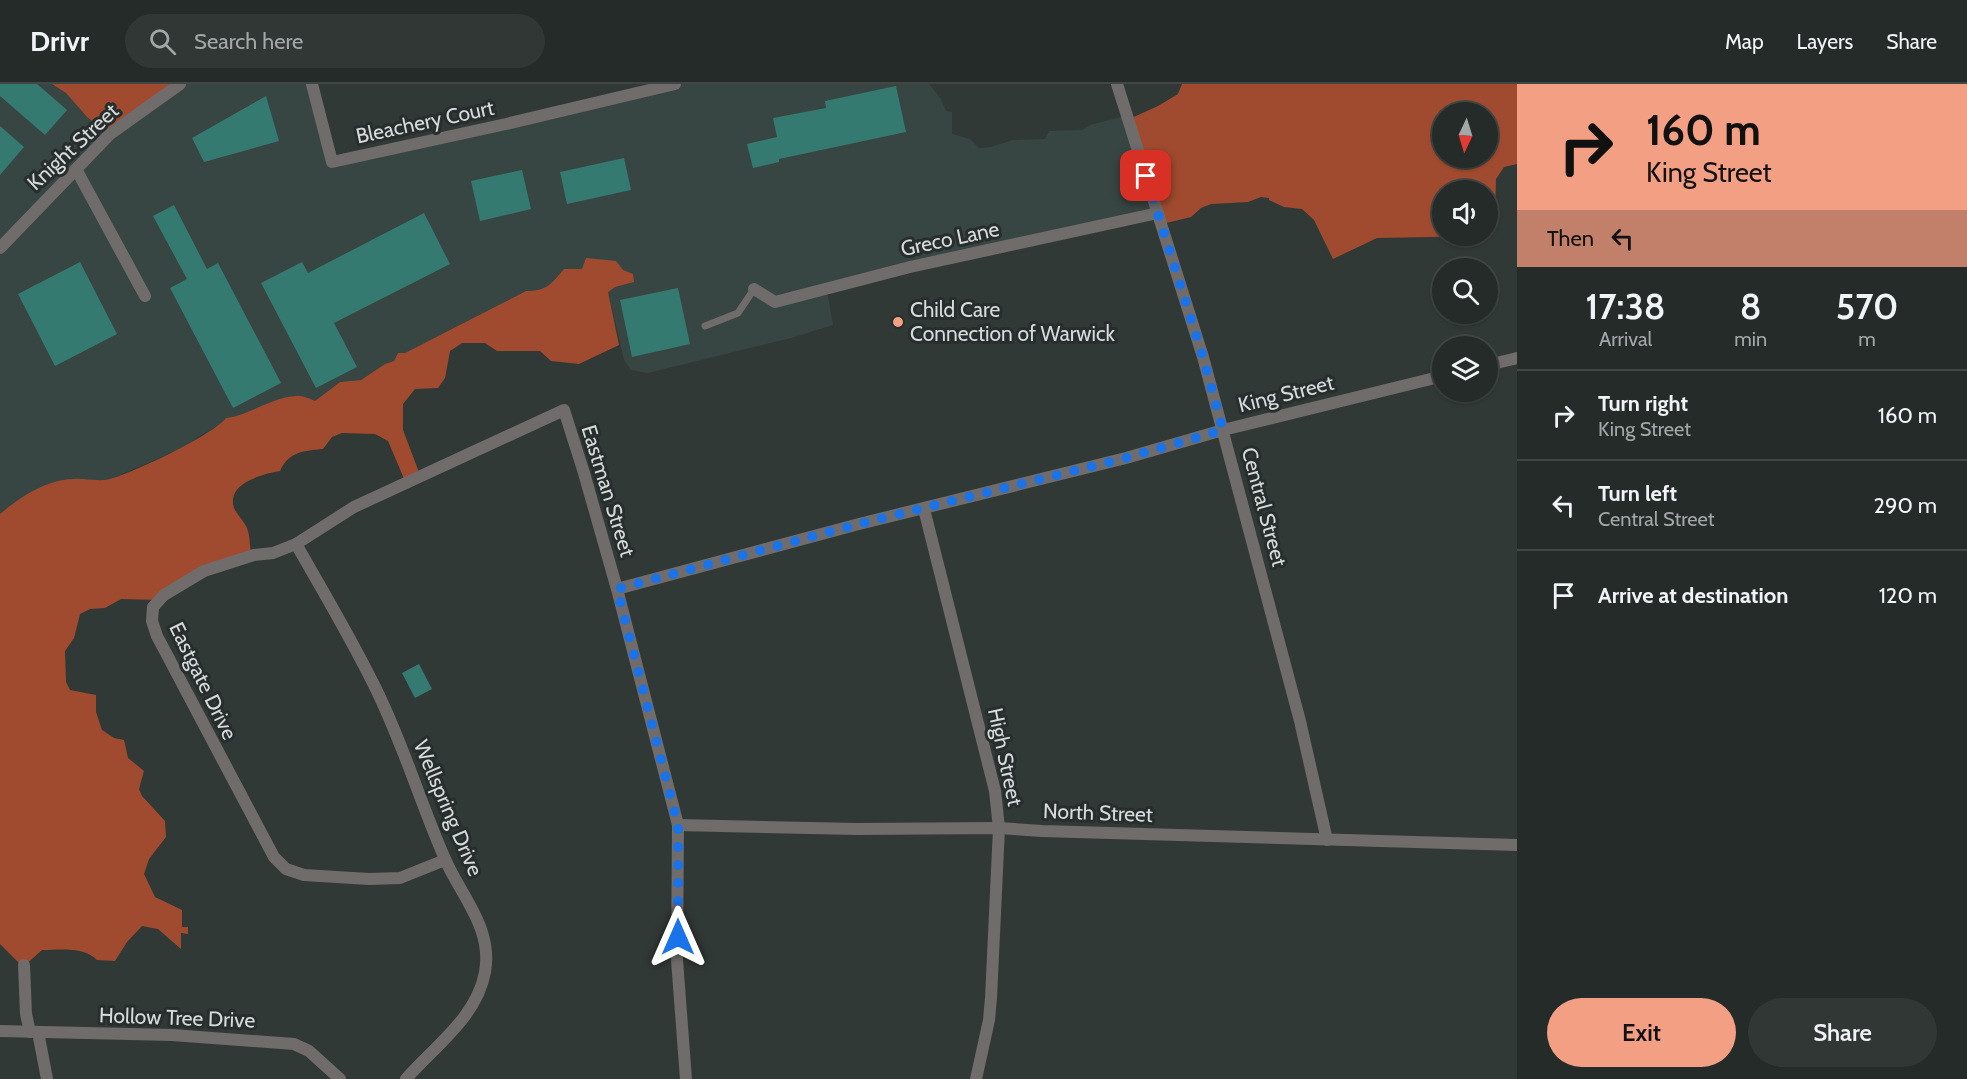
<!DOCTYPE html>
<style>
body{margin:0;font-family:Cabin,sans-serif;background:#313735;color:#f1f3f6;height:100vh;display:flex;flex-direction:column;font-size:22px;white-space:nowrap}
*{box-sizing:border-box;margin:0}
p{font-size:20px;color:#a3a7a8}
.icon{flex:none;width:33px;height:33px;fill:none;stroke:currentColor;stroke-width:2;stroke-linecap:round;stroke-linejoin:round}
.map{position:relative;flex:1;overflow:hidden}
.panel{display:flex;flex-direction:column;background:#252b29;width:450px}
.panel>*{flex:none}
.hud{background:#f39f84;color:#111;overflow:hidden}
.needle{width:39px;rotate:184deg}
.fabs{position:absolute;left:1432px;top:18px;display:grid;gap:12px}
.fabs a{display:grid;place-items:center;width:66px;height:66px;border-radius:50%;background:#252b29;box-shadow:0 2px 4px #0004,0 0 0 2px #424746;font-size:30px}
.pin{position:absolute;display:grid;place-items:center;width:51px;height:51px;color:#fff;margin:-26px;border-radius:12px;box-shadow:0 3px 9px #0006}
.me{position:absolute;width:66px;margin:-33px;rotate:0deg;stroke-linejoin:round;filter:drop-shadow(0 0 4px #0008)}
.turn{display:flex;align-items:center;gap:21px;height:126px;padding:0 30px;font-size:27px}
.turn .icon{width:78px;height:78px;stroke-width:2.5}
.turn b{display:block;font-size:42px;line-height:51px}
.then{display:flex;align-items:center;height:57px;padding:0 30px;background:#0003;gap:12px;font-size:22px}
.eta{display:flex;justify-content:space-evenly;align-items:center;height:102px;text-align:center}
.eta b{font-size:36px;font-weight:600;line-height:42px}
.primary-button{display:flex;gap:12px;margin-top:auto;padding:12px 30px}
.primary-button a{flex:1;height:69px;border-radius:36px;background:#f39f84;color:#111;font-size:24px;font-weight:600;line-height:69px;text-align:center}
.primary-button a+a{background:#313735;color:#f1f3f6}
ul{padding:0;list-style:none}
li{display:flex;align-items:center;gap:18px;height:90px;padding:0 30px;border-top:2px solid #424746}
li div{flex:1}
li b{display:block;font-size:22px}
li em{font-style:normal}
header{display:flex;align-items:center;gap:36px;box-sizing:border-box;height:84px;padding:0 30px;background:#252b29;border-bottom:2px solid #424746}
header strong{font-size:28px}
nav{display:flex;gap:33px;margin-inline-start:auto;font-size:21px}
.search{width:420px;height:54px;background:#313735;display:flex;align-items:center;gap:15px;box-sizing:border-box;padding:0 21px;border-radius:33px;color:#a3a7a8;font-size:22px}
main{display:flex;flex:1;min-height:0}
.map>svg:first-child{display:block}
.built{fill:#384643}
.forest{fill:#a04b2f;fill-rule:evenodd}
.building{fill:#347a70}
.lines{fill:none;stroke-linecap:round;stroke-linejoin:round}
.service{stroke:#706c6b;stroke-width:7}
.minor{stroke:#706c6b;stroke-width:12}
.route{stroke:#1a73e8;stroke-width:10;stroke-dasharray:0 18}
.poi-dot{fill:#f39f84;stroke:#272e2d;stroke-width:2}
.labels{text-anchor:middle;stroke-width:6;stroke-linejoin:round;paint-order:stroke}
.street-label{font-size:21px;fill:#d6dbda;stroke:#272e2d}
.poi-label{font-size:21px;fill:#d6dbda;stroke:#272e2d;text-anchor:start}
</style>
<header>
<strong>Drivr</strong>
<div class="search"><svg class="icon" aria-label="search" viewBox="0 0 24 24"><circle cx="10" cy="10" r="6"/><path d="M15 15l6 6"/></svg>Search here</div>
<nav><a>Map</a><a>Layers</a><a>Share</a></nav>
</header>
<main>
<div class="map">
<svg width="1517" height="995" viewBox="0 0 1517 995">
<rect width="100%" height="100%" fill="#313937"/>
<!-- built -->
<polygon class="built" points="0,0 52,0 66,9 87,33 182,0 311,0 332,73 504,43 682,0 929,0 941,15 946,27 952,28 952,50 970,55 979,64 991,63 1013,56 1045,55 1049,47 1082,46 1090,41 1125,32 1155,124 827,207 833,241 791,254 648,289 631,286 624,276 608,207 615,203 633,198 582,185 564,185 547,204 539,207 526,207 405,269 398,269 394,277 385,280 361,296 340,298 315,317 273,318 235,333 226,334 221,340 198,353 185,363 108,396 71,395 12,420 0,430"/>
<!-- forest -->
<g class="forest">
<polygon points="52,0 182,0 110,51 87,33 66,9"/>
<path d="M 1182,0 L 1517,0 L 1517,80 L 1504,83 L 1496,95 L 1495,137 L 1488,145 L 1488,106 L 1443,106 L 1443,152 L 1484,152 L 1377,154 L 1333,175 L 1314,136 L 1302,125 L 1284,123 L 1269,116 L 1269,114 L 1261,113 L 1248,118 L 1211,120 L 1201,124 L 1191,133 L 1162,140 L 1127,36 L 1158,22 L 1178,10 ZM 1443,28 L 1488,28 L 1488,74 L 1443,74 Z"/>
<path d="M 586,174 L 616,177 L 623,186 L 633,190 L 634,198 L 615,203 L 608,208 L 619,261 L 579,280 L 551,277 L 540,267 L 497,267 L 485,259 L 462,259 L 450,267 L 445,294 L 438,304 L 415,305 L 403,320 L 403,346 L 420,391 L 405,397 L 388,357 L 375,350 L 342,349 L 332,353 L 323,365 C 304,367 289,367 280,387 C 263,390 226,399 234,424 C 237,431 244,437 247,444 C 250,452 250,463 251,472 L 200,488 L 159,516 L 121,515 L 105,524 L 90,525 L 80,530 L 74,554 L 65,567 L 66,598 L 70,606 L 96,611 L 96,628 L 102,646 L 114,654 L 124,656 L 128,674 L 144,687 L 139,705 L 142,712 L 165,737 L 166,753 L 149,775 L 144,790 L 155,813 L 182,826 L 182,843 L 188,843 L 188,850 L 181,849 L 181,865 L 158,845 L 142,842 L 127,858 L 115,877 L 97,876 C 84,862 59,866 42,866 L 23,883 L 0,860 L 0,430 C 20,413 46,396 73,395 C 85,394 99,398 110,395 C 133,389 213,351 226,334 C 250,331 272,313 296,312 C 302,311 310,315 315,317 L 340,298 L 361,296 L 385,280 L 394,277 L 398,269 L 405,269 L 526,207 C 547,207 551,200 564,185 L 582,185 Z"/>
</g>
<!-- building -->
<g class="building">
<polygon points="0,0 37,0 67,26 45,51 0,12"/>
<polygon points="896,2 906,48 779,75 779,78 753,84 747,60 777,53 773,34 826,24 825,17"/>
<polygon points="266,12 279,57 204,78 192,54"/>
<polygon points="0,42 24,63 0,91"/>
<polygon points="624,74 631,106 567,120 560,88"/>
<polygon points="522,86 531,125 480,137 471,97"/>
<polygon points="174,121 207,185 218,179 281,299 233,324 170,204 187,195 153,132"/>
<polygon points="424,129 450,180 334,239 357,283 316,304 261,199 302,178 308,189"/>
<polygon points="80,178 117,250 55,282 18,210"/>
<polygon points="678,204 690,260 632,273 620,216"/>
<polygon points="419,580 432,605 415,614 402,589"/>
</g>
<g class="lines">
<!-- service -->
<polyline class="service" points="705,242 738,229 754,205"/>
<!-- minor -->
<g class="minor">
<polyline points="312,0 332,78 506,40 675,0"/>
<polyline points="1117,0 1203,273 1300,637 1327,756"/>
<polyline points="76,85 145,212"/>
<polyline points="0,164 110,50 180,0"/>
<polyline points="754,205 775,218 910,183 1158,129"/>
<polyline points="1488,281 1517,274"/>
<polyline points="924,425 995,707 999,744 991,914 989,936 976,995"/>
<path d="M 296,460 C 323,507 351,554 375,603 C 403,659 420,718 445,775 C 461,812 493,844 485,888 C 477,933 435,962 406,995"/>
<polyline points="617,505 859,440 1126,374 1223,346 1443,292"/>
<polyline points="678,741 857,745 999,744 1042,747 1517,761"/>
<polyline points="445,776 400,794 369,795 304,791 286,785 274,773 157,552 152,537 153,523 164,511 204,487 254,471 273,469 296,460 354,423 564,326 584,389 617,505 678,741 677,876 686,995"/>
<polyline points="24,881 26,930 30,948"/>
<polyline points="0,947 172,951 294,960 309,967 340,995"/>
<polyline points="38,948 47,995"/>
</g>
</g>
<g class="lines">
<!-- route -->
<polyline class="route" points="678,853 678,741 617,505 859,440 1126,374 1223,346 1203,273 1146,92"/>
</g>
<!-- markers -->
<circle class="poi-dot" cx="898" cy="238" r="6"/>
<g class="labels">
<!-- street labels -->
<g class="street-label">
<text transform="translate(425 38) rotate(-12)" y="7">Bleachery Court</text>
<text transform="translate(73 63) rotate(-43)" y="7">Knight Street</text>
<text transform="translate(950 155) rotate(-12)" y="7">Greco Lane</text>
<text transform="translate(1286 310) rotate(-14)" y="7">King Street</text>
<text transform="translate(608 407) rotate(73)" y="7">Eastman Street</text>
<text transform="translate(1264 423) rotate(75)" y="7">Central Street</text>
<text transform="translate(203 597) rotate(64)" y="7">Eastgate Drive</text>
<text transform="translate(1005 673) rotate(78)" y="7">High Street</text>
<text transform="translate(448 724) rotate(67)" y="7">Wellspring Drive</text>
<text transform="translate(1098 729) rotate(2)" y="7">North Street</text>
<text transform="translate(177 934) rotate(2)" y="7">Hollow Tree Drive</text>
</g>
<!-- poi labels -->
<g class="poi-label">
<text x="910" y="233">Child Care<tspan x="910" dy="24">Connection of Warwick</tspan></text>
</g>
</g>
</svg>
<div class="fabs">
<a><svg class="needle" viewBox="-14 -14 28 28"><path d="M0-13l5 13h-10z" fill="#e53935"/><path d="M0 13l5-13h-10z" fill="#a3a7a8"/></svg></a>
<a><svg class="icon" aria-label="sound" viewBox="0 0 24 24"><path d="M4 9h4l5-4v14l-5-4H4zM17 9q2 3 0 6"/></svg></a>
<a><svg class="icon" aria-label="search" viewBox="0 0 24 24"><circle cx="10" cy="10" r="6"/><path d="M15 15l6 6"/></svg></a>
<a><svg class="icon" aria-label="layers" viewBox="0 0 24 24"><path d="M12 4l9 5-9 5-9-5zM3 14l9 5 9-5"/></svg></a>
</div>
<div class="pin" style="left:1146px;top:92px;background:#d93025"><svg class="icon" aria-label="arrive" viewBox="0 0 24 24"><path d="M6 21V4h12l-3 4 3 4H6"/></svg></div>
<svg class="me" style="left:678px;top:853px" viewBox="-20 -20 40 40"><path d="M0-17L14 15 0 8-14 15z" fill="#1a73e8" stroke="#fff" stroke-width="4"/></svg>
</div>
<section class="panel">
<div class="hud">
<div class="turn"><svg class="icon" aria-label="right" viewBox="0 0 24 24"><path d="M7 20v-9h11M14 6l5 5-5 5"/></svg><div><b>160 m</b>King Street</div></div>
<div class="then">Then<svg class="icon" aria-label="left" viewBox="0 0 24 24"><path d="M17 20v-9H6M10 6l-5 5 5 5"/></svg></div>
</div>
<div class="eta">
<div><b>17:38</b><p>Arrival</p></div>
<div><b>8</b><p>min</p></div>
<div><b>570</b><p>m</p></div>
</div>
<ul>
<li><svg class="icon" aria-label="right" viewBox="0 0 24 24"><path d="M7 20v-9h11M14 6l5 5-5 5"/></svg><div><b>Turn right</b><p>King Street</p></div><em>160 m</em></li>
<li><svg class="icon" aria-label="left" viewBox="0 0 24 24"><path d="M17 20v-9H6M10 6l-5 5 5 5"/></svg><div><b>Turn left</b><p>Central Street</p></div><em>290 m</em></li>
<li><svg class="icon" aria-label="arrive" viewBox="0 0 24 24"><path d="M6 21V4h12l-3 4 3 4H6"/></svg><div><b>Arrive at destination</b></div><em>120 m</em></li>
</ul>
<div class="primary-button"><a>Exit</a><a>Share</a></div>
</section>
</main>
